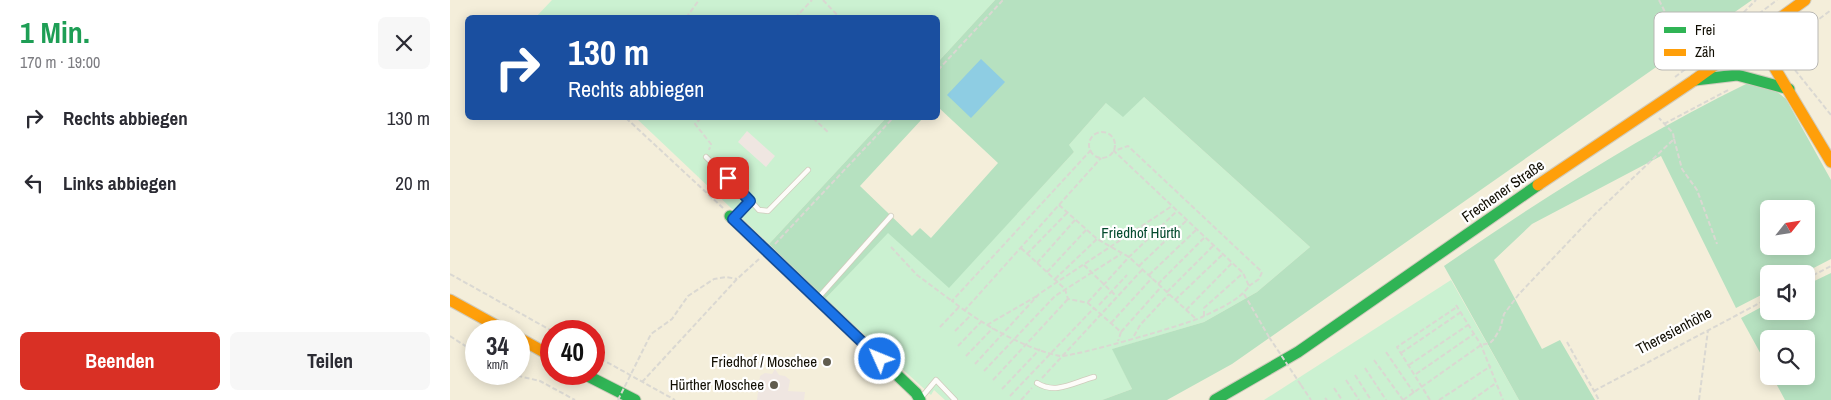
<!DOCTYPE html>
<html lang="de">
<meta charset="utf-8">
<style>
body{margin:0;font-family:"Archivo Narrow",sans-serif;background:#f7f7f7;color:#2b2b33;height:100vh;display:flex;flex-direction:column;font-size:19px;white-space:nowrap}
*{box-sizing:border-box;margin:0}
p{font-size:16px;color:#7c7c81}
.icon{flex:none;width:28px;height:28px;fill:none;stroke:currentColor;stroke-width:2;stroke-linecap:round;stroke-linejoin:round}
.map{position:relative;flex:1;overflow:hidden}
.drawer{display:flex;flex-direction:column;background:#fff;width:450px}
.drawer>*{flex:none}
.top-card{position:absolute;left:15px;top:15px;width:475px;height:105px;border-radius:8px;box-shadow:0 2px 12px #0003;background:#1a4fa0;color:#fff;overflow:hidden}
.needle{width:32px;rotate:60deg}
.fabs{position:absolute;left:1310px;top:200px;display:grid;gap:10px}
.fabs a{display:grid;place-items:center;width:55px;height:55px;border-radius:8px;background:#fff;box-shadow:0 2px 12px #0003;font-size:25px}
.speed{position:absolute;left:15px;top:320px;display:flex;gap:10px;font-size:25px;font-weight:700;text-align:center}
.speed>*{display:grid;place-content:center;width:65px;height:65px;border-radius:50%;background:#fff;box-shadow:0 2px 12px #0003;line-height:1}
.speed small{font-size:12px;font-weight:400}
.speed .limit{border:8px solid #d22;background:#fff;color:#111}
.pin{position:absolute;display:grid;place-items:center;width:42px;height:42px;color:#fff;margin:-21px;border-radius:10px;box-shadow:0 2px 8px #0006}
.me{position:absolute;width:55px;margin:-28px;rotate:314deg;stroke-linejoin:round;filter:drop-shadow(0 0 4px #0008)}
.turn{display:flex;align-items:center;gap:18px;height:105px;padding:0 20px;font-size:22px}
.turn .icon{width:65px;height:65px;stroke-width:2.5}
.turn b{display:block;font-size:35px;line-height:42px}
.round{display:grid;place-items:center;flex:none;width:52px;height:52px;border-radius:8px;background:#f7f7f7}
.headline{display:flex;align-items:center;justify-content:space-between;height:85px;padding:0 20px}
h1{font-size:30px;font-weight:700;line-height:38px;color:#1e9e55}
.cta{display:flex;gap:10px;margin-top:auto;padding:10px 20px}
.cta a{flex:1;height:58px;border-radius:8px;background:#d93025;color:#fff;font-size:20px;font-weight:700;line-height:58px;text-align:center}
.cta a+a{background:#f7f7f7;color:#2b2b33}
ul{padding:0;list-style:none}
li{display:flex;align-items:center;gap:15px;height:65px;padding:0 20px}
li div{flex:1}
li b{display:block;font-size:19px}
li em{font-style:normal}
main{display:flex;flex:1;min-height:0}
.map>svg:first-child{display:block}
.green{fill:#cbf1d1}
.forest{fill:#b6e1c0;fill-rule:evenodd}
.water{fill:#8ecde3}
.building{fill:#efe6e1}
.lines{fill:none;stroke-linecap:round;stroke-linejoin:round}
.lane-casing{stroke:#d0cbbc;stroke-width:6}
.fast-casing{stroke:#d0cbbc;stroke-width:13}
.slow-casing{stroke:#d0cbbc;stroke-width:13}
.path{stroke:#dad8d2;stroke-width:2;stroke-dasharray:5 2.5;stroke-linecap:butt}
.lane{stroke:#fdfcf9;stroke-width:4.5}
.fast{stroke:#30b455;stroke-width:11}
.slow{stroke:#ff9f0a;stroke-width:11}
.path-bridge{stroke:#dad8d2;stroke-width:2;stroke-dasharray:5 2.5;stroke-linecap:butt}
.route-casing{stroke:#114b97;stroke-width:12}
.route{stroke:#1a73e8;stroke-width:9}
.poi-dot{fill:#605c4e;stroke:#fff;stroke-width:2}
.labels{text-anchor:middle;stroke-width:4.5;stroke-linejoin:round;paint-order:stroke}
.street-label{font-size:15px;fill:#110e03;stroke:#fff}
.park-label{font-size:15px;fill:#034a2e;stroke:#fff}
.poi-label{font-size:15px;fill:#110e03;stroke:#fff;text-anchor:end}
.key{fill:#fff;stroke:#b8b7b3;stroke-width:1}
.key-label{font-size:14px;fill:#110e03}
</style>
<main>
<section class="drawer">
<div class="headline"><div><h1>1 Min.</h1><p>170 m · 19:00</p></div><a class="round"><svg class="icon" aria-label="close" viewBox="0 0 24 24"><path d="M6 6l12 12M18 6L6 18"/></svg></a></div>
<ul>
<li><svg class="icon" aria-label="right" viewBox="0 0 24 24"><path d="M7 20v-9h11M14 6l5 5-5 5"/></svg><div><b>Rechts abbiegen</b></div><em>130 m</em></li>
<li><svg class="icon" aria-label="left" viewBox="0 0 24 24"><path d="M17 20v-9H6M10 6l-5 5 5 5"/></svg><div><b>Links abbiegen</b></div><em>20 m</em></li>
</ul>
<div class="cta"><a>Beenden</a><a>Teilen</a></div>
</section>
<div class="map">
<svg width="1381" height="400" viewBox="0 0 1381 400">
<rect width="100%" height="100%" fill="#f4eeda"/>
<!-- green -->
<g class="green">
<polygon points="102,0 545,0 488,62 488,18 85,18"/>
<polygon points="694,97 860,247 807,292 754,322 663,349 682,389 652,400 495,400 484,390 481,395 375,299 438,232 499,287 624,152 618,146 656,103"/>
<polygon points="186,118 436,118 319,244"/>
<polygon points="1001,280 1069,400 814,400"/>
</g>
<!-- forest -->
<g class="forest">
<polygon points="545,0 1302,0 782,364 717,400 652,400 682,389 662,349 754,322 807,292 860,247 694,97 673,117 656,103 619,145 624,152 499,288 438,233 375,299 319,244 436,118 473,118 410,186 462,236 470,228 481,238 548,163 488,107 488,62"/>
<path d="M 1298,83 L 1326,91 L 1336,99 L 1381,180 L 1381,259 L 1352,274 L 1319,274 L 1319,291 L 1286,308 L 1211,156 L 1082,224 L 1044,260 L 1092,349 L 1110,340 L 1145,400 L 1069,400 L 994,266 C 1090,200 1193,134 1298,83 ZM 1319,209 L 1356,209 L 1356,246 L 1319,246 Z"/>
<polygon points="1381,273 1381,400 1335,400 1322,376 1356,376 1356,339 1319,339 1319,369 1291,318 1319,303 1319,311 1356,311 1356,285"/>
</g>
<!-- water -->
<polygon class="water" points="531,59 555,82 521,118 497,95"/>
<!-- building -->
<g class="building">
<polygon points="297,131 325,156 316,167 288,142"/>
<polygon points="325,369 329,375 335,376 340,380 338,391 355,392 354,400 307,400 310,376 315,373 322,374"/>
</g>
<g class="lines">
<defs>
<g id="lane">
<polyline points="256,157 301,201 284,218"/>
<polyline points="301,201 309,210 318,211 358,170"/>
<polyline points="368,298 441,216"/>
<path d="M 587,383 C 606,395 624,382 644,377"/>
<polyline points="471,398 486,380 505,400"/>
</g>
<g id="fast">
<polyline points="1245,80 1287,75 1339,89"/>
<polyline points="280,216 466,393 470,400"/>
<polyline points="134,374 185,400"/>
<polyline points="765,400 848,352 1088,185"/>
</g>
<g id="slow">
<polyline points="1305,35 1381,162"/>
<polyline points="1088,185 1243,81 1355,0"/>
<polyline points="0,300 56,331"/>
<polyline points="69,338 101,356"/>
</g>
</defs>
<!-- lane casing -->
<use href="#lane" class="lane-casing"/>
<!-- fast casing -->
<use href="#fast" class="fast-casing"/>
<!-- slow casing -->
<use href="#slow" class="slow-casing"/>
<!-- path -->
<g class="path">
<polyline points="373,0 390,18"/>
<polyline points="1209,0 1225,32 1246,43 1278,35"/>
<polyline points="236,18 249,0"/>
<polyline points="345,18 362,0"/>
<polyline points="1281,31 1293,13 1306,0"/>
<polyline points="1333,51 1345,70 1381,115"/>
<polyline points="1329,52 1341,40 1381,10"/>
<polyline points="1297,56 1305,66"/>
<polyline points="488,70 553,0"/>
<polyline points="1225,77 1327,0"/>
<polyline points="176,118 273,208"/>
<polyline points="251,118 245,124 261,144 259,150"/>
<polyline points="363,118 379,133"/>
<polyline points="1214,124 1280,89"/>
<circle cx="652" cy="145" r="13"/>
<polyline points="1224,139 1232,169 1247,190 1267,244"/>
<path d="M 641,150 L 502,301 C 530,323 575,349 610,356 C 619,358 739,324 752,317 C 768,309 790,300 799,286 L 793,273 L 664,151 L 678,146 L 812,272 L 809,279 L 799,286"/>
<polyline points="283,173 297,159"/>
<polyline points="609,205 647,239 679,257 746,319"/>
<polyline points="325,244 443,118"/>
<polyline points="441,247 467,275 502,301"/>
<polyline points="571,248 615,289 618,299 638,303 671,332 668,341"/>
<polyline points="577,254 617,213"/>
<polyline points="587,263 625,220"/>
<polyline points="634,265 666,296"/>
<polyline points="689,266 737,220"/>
<polyline points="597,272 636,230"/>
<polyline points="0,274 102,331"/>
<polyline points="699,275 747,229"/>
<polyline points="605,279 647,239"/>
<polyline points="1356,279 1381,266"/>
<polyline points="708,284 755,237"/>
<polyline points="717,292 764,245"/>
<polyline points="794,294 819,337"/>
<polyline points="725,300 773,254"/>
<polyline points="638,302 679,257 727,211"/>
<polyline points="649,305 677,275"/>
<polyline points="1006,305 1031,345 1053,400"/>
<polyline points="736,310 782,263"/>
<polyline points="514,311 651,158"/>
<polyline points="754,316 754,308 793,273"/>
<polyline points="661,323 702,278"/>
<polyline points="537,325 587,296"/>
<polyline points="490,327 509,307"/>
<polyline points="505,331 521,315"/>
<polyline points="671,332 711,287"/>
<polyline points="0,336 26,353"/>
<polyline points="684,336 690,325 719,294"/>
<polyline points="1117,342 1149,400"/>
<polyline points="508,346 531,322"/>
<polyline points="936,352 964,393"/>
<polyline points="951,353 1011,312"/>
<polyline points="144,355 225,400"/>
<polyline points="516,356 543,328"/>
<polyline points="188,360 201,334 222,319 238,296 264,279 276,277 287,279"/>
<polyline points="924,360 953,400"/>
<polyline points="525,364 589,294 722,206"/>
<polyline points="959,365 1018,325"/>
<polyline points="915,368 936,400"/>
<polyline points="534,371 605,296 671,254"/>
<polyline points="60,374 90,381 125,400"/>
<polyline points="966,374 1024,334"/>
<polyline points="905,375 921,400"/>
<polyline points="592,378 692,270"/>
<polyline points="543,380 618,299"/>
<polyline points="896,380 909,400"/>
<polyline points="192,382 287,279 309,259"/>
<polyline points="851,385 861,400"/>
<polyline points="884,388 892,400"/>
<polyline points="552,389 590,349"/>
<polyline points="1144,391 1319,298"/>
<polyline points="560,396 644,308"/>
<polyline points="875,398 877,400"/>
<polyline points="571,400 582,388"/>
<polyline points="953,400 1031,345 1040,343 1044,339 1050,329 1054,314 1069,294 1145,214 1224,139 1223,133 1209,118"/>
<polyline points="980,400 947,347 1007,307"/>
<polyline points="989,400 1041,366"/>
<polyline points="1022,400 1046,383"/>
<polyline points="1249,400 1258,330"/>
</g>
<!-- lane -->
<use href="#lane" class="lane"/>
<!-- fast -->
<use href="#fast" class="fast"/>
<!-- slow -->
<use href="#slow" class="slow"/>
<!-- path-bridge -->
<g class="path-bridge">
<polyline points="819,337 851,385"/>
<polyline points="168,400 188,360"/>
</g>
</g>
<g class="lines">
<defs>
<polyline id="route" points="278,178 300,201 283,219 430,359"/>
</defs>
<!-- route casing -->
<use href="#route" class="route-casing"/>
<!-- route -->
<use href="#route" class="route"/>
</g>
<!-- markers -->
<g class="poi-dot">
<circle cx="377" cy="362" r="5"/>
<circle cx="324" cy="385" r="5"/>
</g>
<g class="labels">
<!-- street labels -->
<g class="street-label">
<text transform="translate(1053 191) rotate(-35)" y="5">Frechener Straße</text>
<text transform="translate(1224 331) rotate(-28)" y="5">Theresienhöhe</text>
</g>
<!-- park labels -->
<g class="park-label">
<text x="691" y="238">Friedhof Hürth</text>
</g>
<!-- poi labels -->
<g class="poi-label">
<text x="367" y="367">Friedhof / Moschee</text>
<text x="314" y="390">Hürther Moschee</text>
</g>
</g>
<!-- legend -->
<rect x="1204" y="12" width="164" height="58" rx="8" class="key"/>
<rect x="1214" y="27" width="22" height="6" fill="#30b455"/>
<rect x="1214" y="49" width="22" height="7" fill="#ff9f0a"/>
<g class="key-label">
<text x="1245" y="35">Frei</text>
<text x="1245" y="57">Zäh</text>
</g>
</svg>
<div class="fabs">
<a><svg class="needle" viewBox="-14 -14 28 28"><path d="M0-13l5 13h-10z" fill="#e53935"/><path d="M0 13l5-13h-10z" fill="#7c7c81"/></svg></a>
<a><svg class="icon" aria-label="sound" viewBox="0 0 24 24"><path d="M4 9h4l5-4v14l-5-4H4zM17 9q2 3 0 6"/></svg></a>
<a><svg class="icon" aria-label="search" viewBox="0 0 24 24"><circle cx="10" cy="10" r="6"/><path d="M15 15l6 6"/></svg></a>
</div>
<div class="speed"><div>34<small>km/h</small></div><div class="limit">40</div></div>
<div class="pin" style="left:278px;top:178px;background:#d93025"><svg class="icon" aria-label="arrive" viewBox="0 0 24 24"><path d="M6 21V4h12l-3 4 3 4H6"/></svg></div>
<svg class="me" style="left:430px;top:359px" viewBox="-20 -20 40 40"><circle r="17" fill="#1a73e8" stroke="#fff" stroke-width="3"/><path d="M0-11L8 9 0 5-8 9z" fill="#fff"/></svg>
<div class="top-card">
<div class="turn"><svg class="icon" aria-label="right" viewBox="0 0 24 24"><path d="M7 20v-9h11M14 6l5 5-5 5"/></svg><div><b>130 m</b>Rechts abbiegen</div></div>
</div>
</div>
</main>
